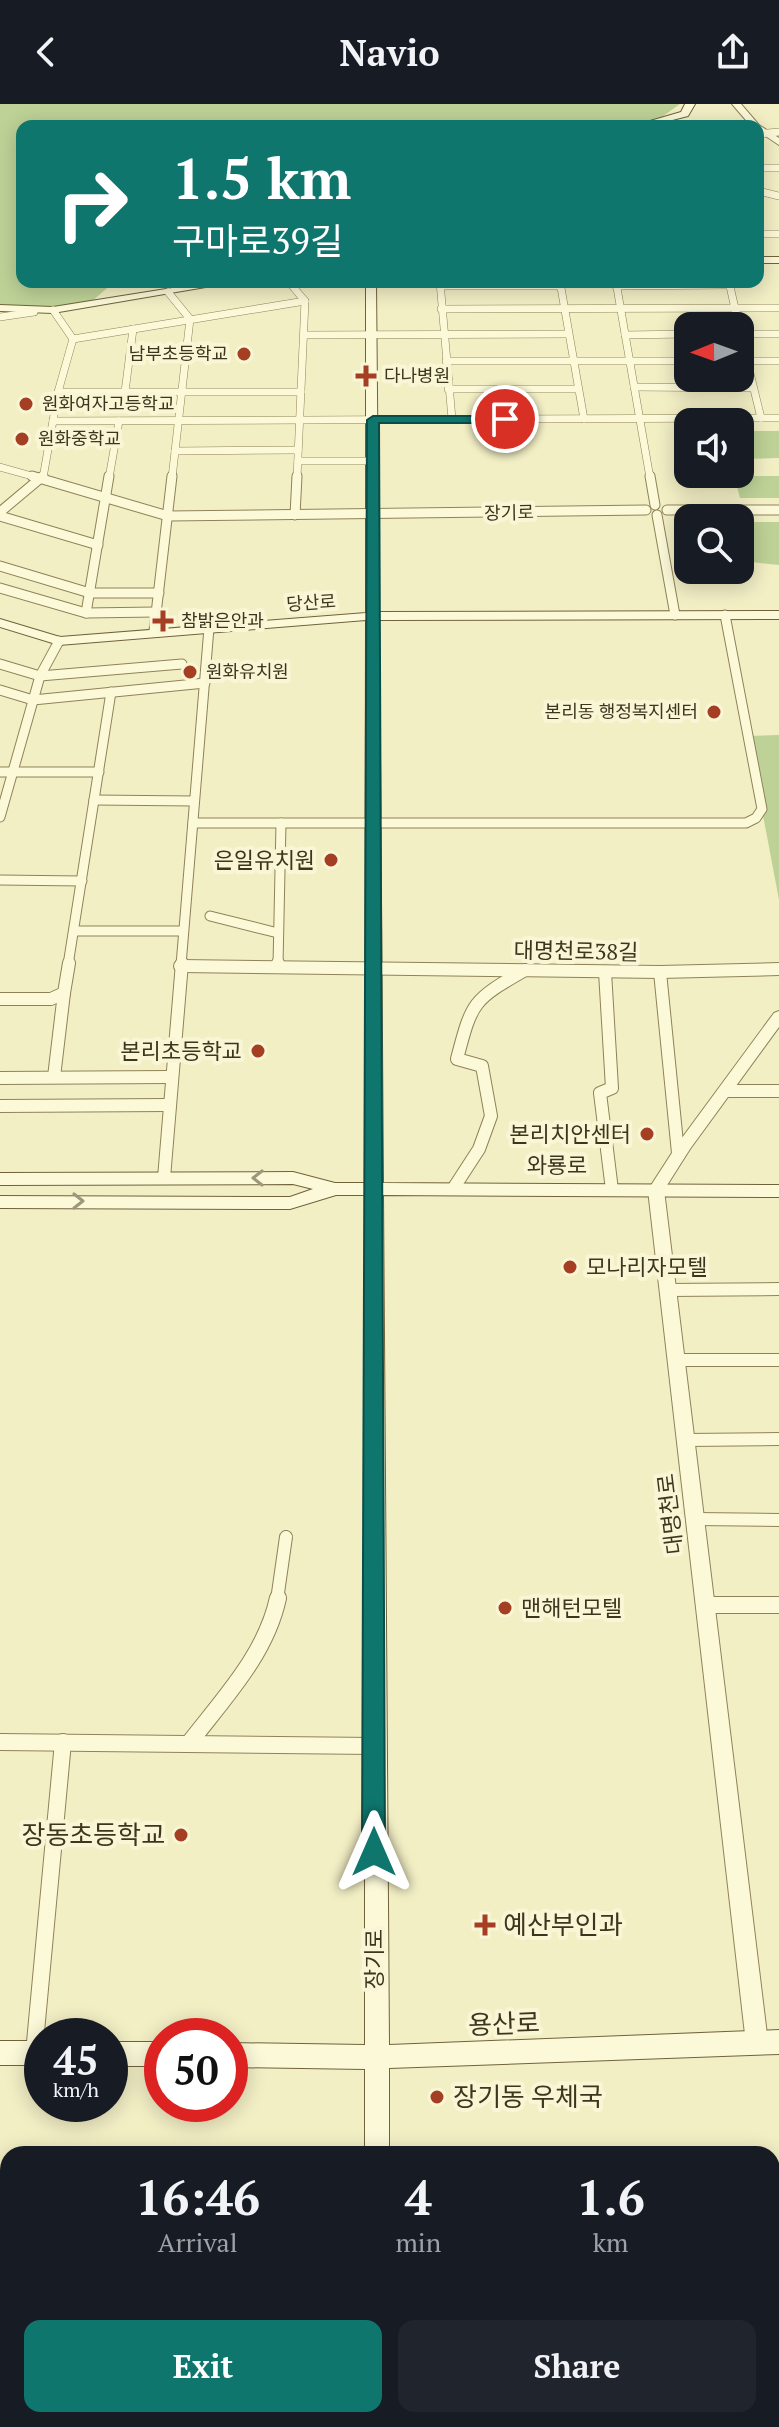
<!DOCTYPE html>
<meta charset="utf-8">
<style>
body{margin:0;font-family:"PT Serif","Noto Sans KR",serif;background:#20242c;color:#f1f3f6;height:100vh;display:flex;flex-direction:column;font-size:30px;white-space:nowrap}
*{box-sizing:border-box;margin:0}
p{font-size:26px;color:#9ea1a6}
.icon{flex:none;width:44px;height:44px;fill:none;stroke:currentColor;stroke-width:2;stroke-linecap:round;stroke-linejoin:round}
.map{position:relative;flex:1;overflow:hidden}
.side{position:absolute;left:0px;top:2042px;width:780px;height:282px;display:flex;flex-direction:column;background:#171b24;border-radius:24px 24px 0 0;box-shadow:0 4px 20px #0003}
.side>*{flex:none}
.banner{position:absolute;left:16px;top:16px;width:748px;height:168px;border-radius:16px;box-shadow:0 4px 20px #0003;background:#0f766e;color:#fff;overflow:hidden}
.needle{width:52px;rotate:269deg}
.fabs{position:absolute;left:674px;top:208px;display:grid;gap:16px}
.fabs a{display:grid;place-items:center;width:80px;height:80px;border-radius:16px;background:#171b24;box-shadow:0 4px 20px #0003;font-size:40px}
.speed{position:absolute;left:24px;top:1914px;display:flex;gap:16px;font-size:40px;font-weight:700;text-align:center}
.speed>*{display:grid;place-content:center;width:104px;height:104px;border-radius:50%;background:#171b24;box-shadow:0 4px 20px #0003;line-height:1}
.speed small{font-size:20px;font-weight:400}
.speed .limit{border:12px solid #d22;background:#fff;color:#111}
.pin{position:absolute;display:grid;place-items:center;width:68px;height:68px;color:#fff;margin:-34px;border:4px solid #fff;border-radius:50%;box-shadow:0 2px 8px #0007}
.me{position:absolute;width:88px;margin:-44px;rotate:0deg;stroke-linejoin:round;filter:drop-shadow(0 0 6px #0008)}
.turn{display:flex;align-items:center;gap:28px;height:168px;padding:0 24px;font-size:36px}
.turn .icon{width:104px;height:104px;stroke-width:2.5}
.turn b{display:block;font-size:56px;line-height:68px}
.eta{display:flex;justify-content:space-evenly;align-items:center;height:136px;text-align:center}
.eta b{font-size:48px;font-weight:800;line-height:56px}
.button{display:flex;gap:16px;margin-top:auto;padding:16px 24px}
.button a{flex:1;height:92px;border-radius:16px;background:#0f766e;color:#fff;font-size:32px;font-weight:800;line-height:92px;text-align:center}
.button a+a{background:#20242c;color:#f1f3f6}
header{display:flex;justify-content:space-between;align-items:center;height:104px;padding:0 24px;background:#171b24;font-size:36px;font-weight:800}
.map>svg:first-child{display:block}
.green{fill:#bed297}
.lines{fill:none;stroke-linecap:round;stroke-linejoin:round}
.minor-far3-casing{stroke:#8f8259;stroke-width:8}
.minor-far2-casing{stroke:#8f8259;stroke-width:11}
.minor-far1-casing{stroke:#8f8259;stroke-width:14}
.minor-casing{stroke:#8f8259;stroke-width:18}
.tertiary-casing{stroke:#8f8259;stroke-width:2}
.secondary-casing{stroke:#71623c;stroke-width:2}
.minor-far3{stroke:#fcf9d9;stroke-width:7}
.minor-far2{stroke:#fcf9d9;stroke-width:9}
.minor-far1{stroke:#fcf9d9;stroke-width:12}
.minor{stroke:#fcf9d9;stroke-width:16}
.tertiary{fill:#fcf9d9;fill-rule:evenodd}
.secondary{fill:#fcf9d9;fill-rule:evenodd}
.oneway{stroke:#9d977c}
.route{fill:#0f766e;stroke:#0a4d48;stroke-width:2}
.poi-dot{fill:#a43f23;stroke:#f9f6d5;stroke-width:3}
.labels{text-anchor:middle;stroke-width:8;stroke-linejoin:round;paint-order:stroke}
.far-poi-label{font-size:18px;fill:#3e351e;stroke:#f9f6d5;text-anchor:start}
.far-street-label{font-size:18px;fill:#3e351e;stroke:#f9f6d5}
.poi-label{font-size:22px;fill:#3e351e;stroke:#f9f6d5;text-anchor:end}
.street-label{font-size:22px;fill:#3e351e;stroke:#f9f6d5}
.near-poi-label{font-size:26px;fill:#3e351e;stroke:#f9f6d5;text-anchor:start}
.near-street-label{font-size:26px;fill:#3e351e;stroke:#f9f6d5}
</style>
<header><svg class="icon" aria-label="back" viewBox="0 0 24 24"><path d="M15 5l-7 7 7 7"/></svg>Navio<svg class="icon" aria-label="share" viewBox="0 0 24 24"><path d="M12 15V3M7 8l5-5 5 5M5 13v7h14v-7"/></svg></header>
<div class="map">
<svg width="779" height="2323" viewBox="0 0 779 2323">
<rect width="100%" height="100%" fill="#f2efc5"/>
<!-- green -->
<g class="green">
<polygon points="0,0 680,0 659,15 619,22 22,22 22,178 114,178 90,199 32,204 0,200"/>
<polygon points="740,327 779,327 779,354 740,355"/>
<polygon points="734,372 779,372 779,394 740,394"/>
<polygon points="749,418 779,418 779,461 751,458 743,422"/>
<polygon points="779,631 779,796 748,632"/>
</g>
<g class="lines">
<defs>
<g id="minor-far3">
<polyline points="758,30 779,28"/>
<polyline points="758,64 779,64"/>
<polyline points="758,87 779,92"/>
<polyline points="758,130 779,130"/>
<polyline points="289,178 305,197 297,374"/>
<polyline points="440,178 452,315"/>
<polyline points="560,178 584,315"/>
<polyline points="616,178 650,374"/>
<polyline points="729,178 739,222"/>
<polyline points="441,182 560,182"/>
<polyline points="616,182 729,181"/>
<polyline points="168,188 190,215 172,374"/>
<polyline points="441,205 779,204"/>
<polyline points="0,213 34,208"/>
<polyline points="740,228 761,314"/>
<polyline points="740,230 779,230"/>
<polyline points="304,231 567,230"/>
<polyline points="625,231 688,230"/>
<polyline points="73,235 305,197"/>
<polyline points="446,257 688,257"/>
<polyline points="740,257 779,257"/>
<polyline points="634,283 753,284"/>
<polyline points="448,285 577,285"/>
<polyline points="58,288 301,288"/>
<polyline points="125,288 133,225"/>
<polyline points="53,317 779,314"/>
<polyline points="175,347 298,346"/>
<polyline points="298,357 372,357"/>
<polyline points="0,363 39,374"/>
<polyline points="43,374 58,288 73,235 53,206"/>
<polyline points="109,374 119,317"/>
</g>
<g id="minor-far2">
<polyline points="32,372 168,412 646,406"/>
<polyline points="650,372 655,401"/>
<polyline points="667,406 779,406"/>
<polyline points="0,408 43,372"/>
<polyline points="295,411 297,372"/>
<polyline points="657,411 675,511"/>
<polyline points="0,412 98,441"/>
<polyline points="0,462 90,489 159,489"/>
<polyline points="0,484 86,509 156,508"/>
<polyline points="86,509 109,372"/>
<polyline points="154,527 172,372"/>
<polyline points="0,560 40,572 182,560"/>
<polyline points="0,586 33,596 205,579"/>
<polyline points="0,668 99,668"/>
<polyline points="94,696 194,697"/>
<polyline points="0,713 40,572 59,537"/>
<polyline points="193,719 746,719 756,714 762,705 725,511"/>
<polyline points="0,776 82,777"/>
<polyline points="210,812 278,829"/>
<polyline points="74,827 183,827"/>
<polyline points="68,861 111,588"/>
<polyline points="181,861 209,524"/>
<polyline points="278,861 281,719"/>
</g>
<g id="minor-far1">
<polyline points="180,862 660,868 779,865"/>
<polyline points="278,863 278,859"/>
<polyline points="605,868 612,984 600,989 612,1086"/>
<polyline points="660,868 678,1049"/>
<polyline points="0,895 51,895 64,889 69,859"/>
<polyline points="54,973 64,889"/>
<polyline points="0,974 171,973"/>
<polyline points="727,987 779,987"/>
<polyline points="0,1002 168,1001"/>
<polyline points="164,1074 182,859"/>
<path d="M 453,1085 L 479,1045 L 491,1012 L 482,962 L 457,955 C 472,897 473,896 525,866"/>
<polyline points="668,1186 779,1185"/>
<polyline points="676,1256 779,1256"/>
<polyline points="686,1336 779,1335"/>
<polyline points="695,1415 779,1416"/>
<polyline points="277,1496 286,1433"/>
</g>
<g id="minor">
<polyline points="705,1501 779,1501"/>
<polyline points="0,1638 374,1642"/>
<path d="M 190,1638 C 224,1594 266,1550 278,1494"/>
<polyline points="34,1949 63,1638"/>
</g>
<g id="tertiary">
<polygon points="732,0 741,0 759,21 779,34 779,41 758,27 758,22 751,22"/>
<polygon points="779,907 779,923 690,1045 664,1086 768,1939 764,1946 757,1949 750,1946 746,1939 648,1086 679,1038 774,909"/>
<polygon points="779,2170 779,2192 772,2193 772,2171"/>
</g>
<g id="secondary">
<polygon points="685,0 695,0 688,12 649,22 633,22 681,8"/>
<rect x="758" y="153" width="21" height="6"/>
<polygon points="210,178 235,178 53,209 0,207 0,201 53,203"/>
<polygon points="366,178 376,178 379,508 779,507 779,515 379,516 383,1079 779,1081 779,1093 383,1091 389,1941 779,1926 779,1950 389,1964 389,2050 365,2050 365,1965 230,1963 230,1939 365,1941 365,1091 336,1091 290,1105 0,1104 0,1092 290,1093 313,1085 293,1080 0,1081 0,1069 293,1068 335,1079 365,1079 366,516 59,541 0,523 0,515 60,533 366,509"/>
<rect x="0" y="1937" width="42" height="24"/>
<rect x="110" y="1938" width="52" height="24"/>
<rect x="372" y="2316" width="26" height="7"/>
</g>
</defs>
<!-- minor-far3 casing -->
<use href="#minor-far3" class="minor-far3-casing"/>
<!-- minor-far2 casing -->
<use href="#minor-far2" class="minor-far2-casing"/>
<!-- minor-far1 casing -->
<use href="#minor-far1" class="minor-far1-casing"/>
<!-- minor casing -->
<use href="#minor" class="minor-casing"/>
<!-- tertiary casing -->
<use href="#tertiary" class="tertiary-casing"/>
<!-- secondary casing -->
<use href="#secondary" class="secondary-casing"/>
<!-- minor-far3 -->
<use href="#minor-far3" class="minor-far3"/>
<!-- minor-far2 -->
<use href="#minor-far2" class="minor-far2"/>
<!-- minor-far1 -->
<use href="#minor-far1" class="minor-far1"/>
<!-- minor -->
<use href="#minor" class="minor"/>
<!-- tertiary -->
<use href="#tertiary" class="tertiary"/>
<!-- secondary -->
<use href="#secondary" class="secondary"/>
</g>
<!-- one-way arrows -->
<defs><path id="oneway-chevron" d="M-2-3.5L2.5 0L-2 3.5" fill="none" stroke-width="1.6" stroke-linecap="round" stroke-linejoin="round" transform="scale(2)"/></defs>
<g class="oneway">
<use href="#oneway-chevron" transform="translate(258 1074) rotate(180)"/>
<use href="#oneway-chevron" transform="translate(78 1097)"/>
</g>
<!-- route -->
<polygon class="route" points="373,312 505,312 511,315 505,319 379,319 385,1748 382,1755 374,1758 366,1755 362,1748 367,316"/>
<!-- markers -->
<g class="poi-dot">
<circle cx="244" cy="250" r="8"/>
<path d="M362 260h8v8h8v8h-8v8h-8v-8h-8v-8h8z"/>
<circle cx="26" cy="300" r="8"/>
<circle cx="22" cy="335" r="8"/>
<path d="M159 505h8v8h8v8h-8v8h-8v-8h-8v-8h8z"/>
<circle cx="190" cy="568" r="8"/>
<circle cx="714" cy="608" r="8"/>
<circle cx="331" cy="756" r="8"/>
<circle cx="258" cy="947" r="8"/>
<circle cx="647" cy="1030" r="8"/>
<circle cx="570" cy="1163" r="8"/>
<circle cx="505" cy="1504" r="8"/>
<circle cx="181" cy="1731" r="8"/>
<path d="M481 1809h8v8h8v8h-8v8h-8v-8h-8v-8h8z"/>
<circle cx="437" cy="1993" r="8"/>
</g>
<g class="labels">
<!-- far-poi labels -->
<g class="far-poi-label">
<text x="228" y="256" text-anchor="end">남부초등학교</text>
<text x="384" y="278">다나병원</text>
<text x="42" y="306">원화여자고등학교</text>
<text x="38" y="341">원화중학교</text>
<text x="181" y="523">참밝은안과</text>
<text x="206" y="574">원화유치원</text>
<text x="698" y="614" text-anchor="end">본리동 행정복지센터</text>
</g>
<!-- far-street labels -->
<g class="far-street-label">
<text transform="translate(509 409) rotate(-1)" y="6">장기로</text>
<text transform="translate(311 499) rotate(-4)" y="6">당산로</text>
</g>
<!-- poi labels -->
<g class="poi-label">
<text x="315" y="764">은일유치원</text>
<text x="242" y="955">본리초등학교</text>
<text x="631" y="1038">본리치안센터</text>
<text x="586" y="1171" text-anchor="start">모나리자모텔</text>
<text x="521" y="1512" text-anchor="start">맨해턴모텔</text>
</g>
<!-- street labels -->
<g class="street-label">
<text transform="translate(576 847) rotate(1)" y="8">대명천로38길</text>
<text x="557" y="1069">와룡로</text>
<text transform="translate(670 1410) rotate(-97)" y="8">대명천로</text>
<text transform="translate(374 1855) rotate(-90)" y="8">장기로</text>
</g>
<!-- near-poi labels -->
<g class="near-poi-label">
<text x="165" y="1740" text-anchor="end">장동초등학교</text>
<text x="503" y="1830">예산부인과</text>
<text x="453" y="2002">장기동 우체국</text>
</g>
<!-- near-street labels -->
<g class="near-street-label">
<text transform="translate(504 1920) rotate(-2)" y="9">용산로</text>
</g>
</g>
</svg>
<div class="fabs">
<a><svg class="needle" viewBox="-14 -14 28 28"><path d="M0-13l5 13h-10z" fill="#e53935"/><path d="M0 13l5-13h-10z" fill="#9ea1a6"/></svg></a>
<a><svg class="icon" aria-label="sound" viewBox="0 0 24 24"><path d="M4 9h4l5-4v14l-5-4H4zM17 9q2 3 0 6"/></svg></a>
<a><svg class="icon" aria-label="search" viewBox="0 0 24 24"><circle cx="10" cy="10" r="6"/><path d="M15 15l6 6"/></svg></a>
</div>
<div class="speed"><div>45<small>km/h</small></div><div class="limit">50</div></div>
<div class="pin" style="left:505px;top:315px;background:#d93025"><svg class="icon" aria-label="arrive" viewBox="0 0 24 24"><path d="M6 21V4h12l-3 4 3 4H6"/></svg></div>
<svg class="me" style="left:374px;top:1748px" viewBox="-20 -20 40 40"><path d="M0-17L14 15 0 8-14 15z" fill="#0f766e" stroke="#fff" stroke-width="4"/></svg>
<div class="banner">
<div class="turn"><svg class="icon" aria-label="right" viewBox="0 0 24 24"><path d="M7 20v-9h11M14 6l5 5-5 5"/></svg><div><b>1.5 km</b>구마로39길</div></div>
</div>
<section class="side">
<div class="eta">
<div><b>16:46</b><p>Arrival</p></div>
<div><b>4</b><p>min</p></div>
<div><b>1.6</b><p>km</p></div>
</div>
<div class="button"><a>Exit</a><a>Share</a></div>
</section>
</div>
